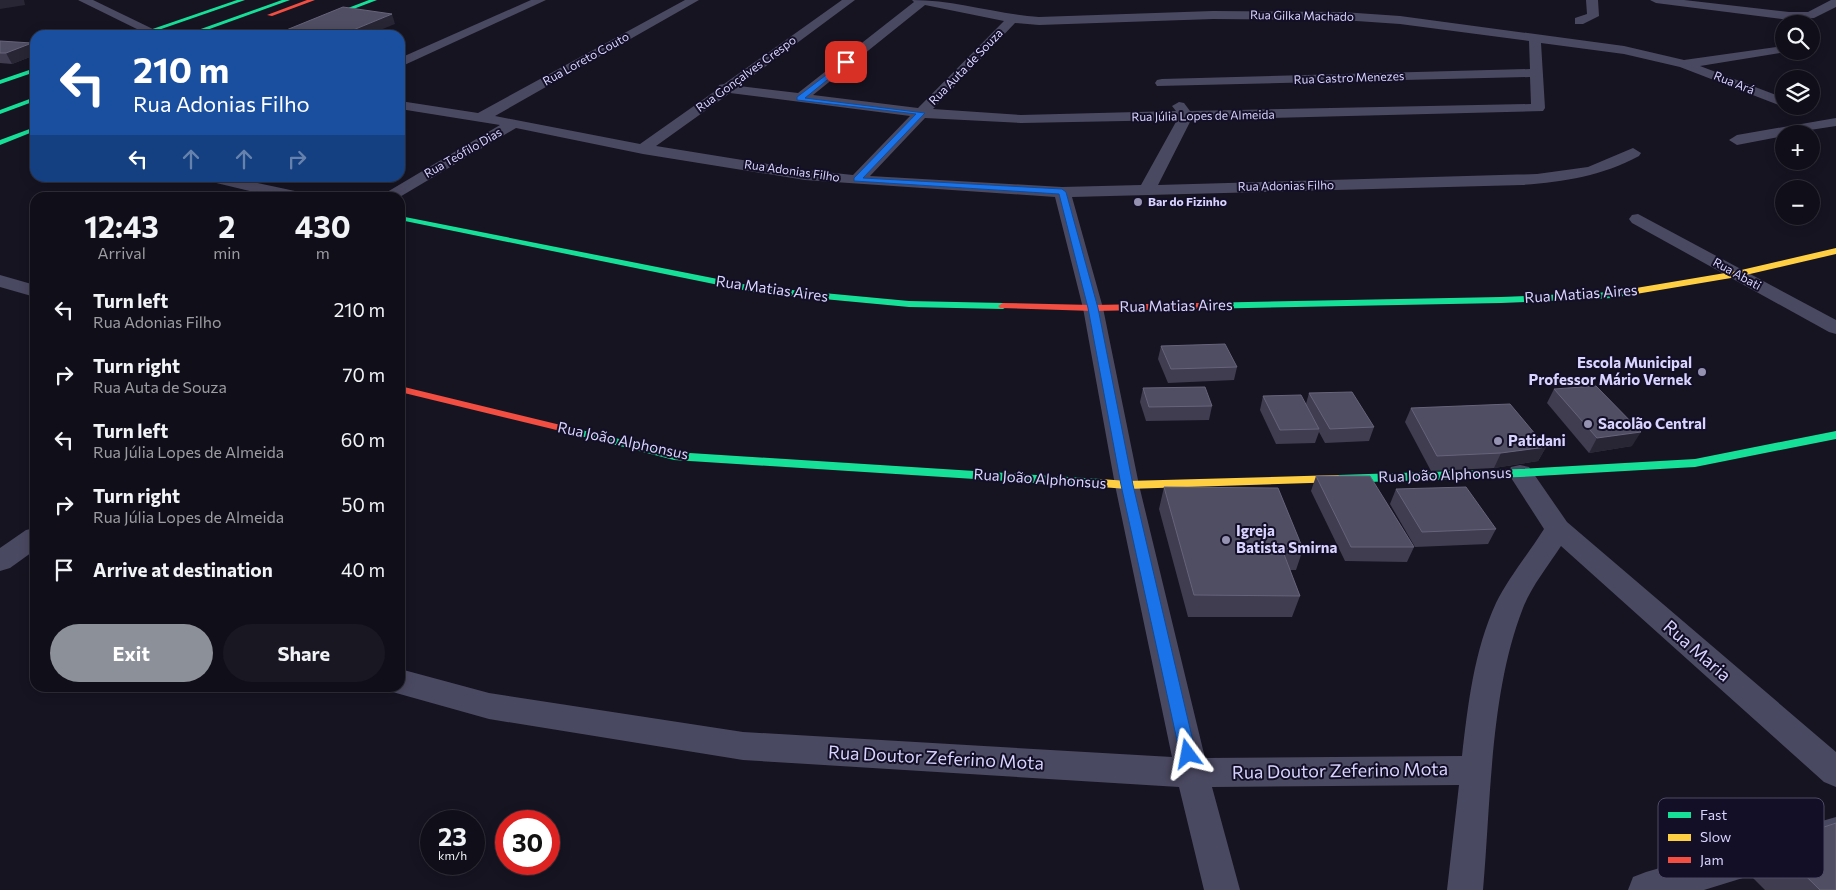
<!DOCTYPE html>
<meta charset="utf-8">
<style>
body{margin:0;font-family:Commissioner,sans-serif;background:#191822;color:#f1f3f6;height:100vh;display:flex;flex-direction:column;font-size:19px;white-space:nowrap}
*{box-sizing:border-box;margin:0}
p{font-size:16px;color:#9c9ca2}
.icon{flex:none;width:28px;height:28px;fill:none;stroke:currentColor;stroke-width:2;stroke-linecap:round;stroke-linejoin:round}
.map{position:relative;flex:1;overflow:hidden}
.details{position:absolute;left:30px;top:192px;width:375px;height:500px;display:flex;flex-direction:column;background:#100f19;border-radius:15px;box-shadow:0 2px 12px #0003,0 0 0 1px #302f38}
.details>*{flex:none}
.hud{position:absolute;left:30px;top:30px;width:375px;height:152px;border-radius:15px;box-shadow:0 2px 12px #0003,0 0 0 1px #302f38;background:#1a4fa0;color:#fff;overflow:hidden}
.fabs{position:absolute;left:1775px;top:15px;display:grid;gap:10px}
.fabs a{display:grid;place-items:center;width:45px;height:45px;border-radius:50%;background:#100f19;box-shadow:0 2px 12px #0003,0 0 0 1px #302f38;font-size:25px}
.speed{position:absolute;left:420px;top:810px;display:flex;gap:10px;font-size:25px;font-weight:700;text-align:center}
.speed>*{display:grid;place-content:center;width:65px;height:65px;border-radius:50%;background:#100f19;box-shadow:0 2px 12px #0003,0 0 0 1px #302f38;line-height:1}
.speed small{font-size:12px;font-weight:400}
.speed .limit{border:8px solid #d22;background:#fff;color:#111}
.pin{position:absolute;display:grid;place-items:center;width:42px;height:42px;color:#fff;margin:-21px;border-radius:10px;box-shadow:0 2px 8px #0006}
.me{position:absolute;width:55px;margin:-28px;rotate:347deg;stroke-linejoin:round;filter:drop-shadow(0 0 4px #0008)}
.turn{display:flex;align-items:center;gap:18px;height:105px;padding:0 20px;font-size:22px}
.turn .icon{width:65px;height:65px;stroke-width:2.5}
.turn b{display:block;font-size:35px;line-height:42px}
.lanes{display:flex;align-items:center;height:48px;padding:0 20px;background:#0003;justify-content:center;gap:25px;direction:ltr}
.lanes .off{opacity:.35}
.eta{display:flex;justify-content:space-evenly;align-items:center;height:85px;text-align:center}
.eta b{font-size:30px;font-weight:700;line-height:35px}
.button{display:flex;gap:10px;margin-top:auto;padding:10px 20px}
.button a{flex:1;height:58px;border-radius:30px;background:#8c9099;color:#fff;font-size:20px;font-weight:700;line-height:58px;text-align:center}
.button a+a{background:#191822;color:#f1f3f6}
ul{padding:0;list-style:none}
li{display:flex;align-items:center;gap:15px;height:65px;padding:0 20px}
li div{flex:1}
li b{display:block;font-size:19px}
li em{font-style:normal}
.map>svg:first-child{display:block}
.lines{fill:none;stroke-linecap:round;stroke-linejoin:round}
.street{fill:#4a4962;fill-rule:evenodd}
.fast{fill:#16e098;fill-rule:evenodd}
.slow{fill:#ffcf43;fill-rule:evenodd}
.jam{fill:#f24e42;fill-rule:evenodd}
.wall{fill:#403d50}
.shaded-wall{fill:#282635}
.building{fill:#504e63;stroke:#66637b}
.route{fill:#1a73e8;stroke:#114b97}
.poi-dot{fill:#9591b1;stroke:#130f26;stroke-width:2}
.labels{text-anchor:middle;stroke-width:4;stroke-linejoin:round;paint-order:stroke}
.far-street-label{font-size:12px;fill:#d9d4ff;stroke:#130f26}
.far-poi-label{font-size:12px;font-weight:bold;fill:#d9d4ff;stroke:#130f26;text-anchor:start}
.street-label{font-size:15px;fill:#d9d4ff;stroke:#130f26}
.poi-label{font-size:15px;font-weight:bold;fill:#d9d4ff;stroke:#130f26;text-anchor:start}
.near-street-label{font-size:18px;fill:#d9d4ff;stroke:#130f26}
.key{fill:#130f26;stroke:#4e4a67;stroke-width:1}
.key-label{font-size:14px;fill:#d9d4ff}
</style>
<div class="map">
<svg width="1836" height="890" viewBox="0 0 1836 890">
<rect width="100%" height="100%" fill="#161421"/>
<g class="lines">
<!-- street -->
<g class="street">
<polygon points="78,0 93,0 157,31 151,35 147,34"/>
<polygon points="531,0 546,0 400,67 400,58"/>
<path d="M 685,0 L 699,0 L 495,116 L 640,144 L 718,89 L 719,85 L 724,84 L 842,0 L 855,0 L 739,86 L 798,93 L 914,2 L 912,0 C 955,0 996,14 1039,17 L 1213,11 L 1342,12 L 1400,16 L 1624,46 L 1684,60 L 1784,46 L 1784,51 L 1786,52 L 1700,66 L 1784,98 L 1784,106 L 1788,106 L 1784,107 L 1680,67 L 1624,54 L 1541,43 L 1545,108 L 1543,111 L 1191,120 L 1158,185 L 1537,174 L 1588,167 L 1633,148 L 1641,153 L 1639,156 C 1602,176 1563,182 1522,185 L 1072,197 L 1103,308 L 1139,485 L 1205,758 L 1462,756 C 1468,704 1474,651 1496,603 C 1509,577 1529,553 1544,529 L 1508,473 L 1511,467 L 1520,465 L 1529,467 L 1567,522 L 1836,752 L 1836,787 L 1824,782 L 1561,546 C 1548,566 1531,587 1523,608 C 1490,692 1491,800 1483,890 L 1447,890 L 1459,785 L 1212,787 L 1240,890 L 1204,890 L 1179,787 L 743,760 L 489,719 L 389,691 L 388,688 L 400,688 L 400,669 L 489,693 L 743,732 L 1172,757 L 1115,485 L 1083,308 L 1055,197 L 805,180 L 643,154 L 516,128 L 398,198 L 377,198 L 500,125 L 400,109 L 400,101 L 478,113 ZM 925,5 L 1004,21 L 918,108 L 813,95 ZM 1213,19 L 1342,20 L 1400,24 L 1529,41 L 1530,69 L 1162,79 L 1157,80 L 1155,83 L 1157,86 L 1530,77 L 1531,104 L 1190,111 L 1184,103 L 1179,102 L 1172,106 L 1176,111 L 1021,115 L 933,109 L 1015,23 L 1039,25 ZM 730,93 L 910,116 L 853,175 L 805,170 L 656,146 ZM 925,118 L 1021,123 L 1177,120 L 1141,185 L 1062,187 L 870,176 Z"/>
<polygon points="1586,0 1598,0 1599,16 1583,24 1575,24 1575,18 1587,14"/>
<polygon points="1650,0 1684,0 1789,12 1808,12 1831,0 1836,0 1836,7 1814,18 1789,20 1656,3"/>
<polygon points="1836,118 1836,126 1784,134 1784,136 1737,145 1729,140 1737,135"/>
<polygon points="206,178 234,178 309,194 311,198 279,198 208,181"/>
<polygon points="1638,214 1836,320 1836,334 1829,332 1632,223 1629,219 1632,215"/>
<polygon points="0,275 35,285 35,297 0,287"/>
<polygon points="35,528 35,550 10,568 0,571 0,548 26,530"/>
<polygon points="1836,817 1836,849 1704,890 1628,890 1633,877 1646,872"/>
</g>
<!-- fast -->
<g class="fast">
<polygon points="237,0 245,0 144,35 135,35"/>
<polygon points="282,0 290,0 193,35 184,35"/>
<polygon points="369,0 377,0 285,35 277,35"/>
<polygon points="35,68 35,72 0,84 0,80"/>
<polygon points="35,97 35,101 0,114 0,110"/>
<polygon points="35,127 35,131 0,145 0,140"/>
<polygon points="400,216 758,287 909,301 1003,303 1008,306 1003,309 909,307 758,293 400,220"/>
<polygon points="1636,288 1641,291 1639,293 1613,298 1501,303 1199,309 1194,306 1199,303 1501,297 1613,292"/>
<polygon points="573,428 674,452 1101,479 1107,483 1101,487 674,460 569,433 567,431 569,429"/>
<polygon points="1836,431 1836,439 1695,467 1520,477 1338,483 1332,479 1338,475 1520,469 1695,459"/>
</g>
<!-- slow -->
<g class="slow">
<polygon points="1836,248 1836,254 1737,277 1636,294 1631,291 1636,288 1737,271"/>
<polygon points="1338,475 1344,479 1342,482 1127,489 1101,487 1095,483 1101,479 1127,481"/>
</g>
<!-- jam -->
<g class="jam">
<polygon points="307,0 315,0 272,16 267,15"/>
<polygon points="1003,303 1093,305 1199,303 1204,306 1199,309 1093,311 1000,308 998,306"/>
<polygon points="400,386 573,428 579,431 573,434 400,392"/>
</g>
</g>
<!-- wall -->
<g class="wall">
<polygon points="0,41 35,48 35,55 12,64 0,63"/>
<polygon points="1161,346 1237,367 1234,380 1168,383 1158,359"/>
<polygon points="1143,388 1212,406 1209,420 1146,421 1140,402"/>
<polygon points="1554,389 1632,446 1589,453 1547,403"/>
<polygon points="1309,393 1374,427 1369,441 1325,443 1319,432 1315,443 1276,444 1260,410 1263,396 1306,404"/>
<polygon points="1411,408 1546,447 1538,461 1494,468 1431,471 1405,422"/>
<polygon points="1316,476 1414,547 1407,562 1345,561 1311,491"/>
<polygon points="1164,487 1303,549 1296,570 1290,570 1300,596 1292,617 1188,617 1159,509"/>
<polygon points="1396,489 1496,529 1488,544 1415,547 1390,504"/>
<polygon points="1773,844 1836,890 1765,890 1745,870"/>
</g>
<!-- shaded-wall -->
<g class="shaded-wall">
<polygon points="0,0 24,0 25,5 0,9"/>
<polygon points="392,14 395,24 368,35 341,35"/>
<polygon points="32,43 35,48 35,55 12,64 6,53"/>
<polygon points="1641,432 1632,446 1589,453 1597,438"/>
<polygon points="1546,447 1538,461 1494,468 1501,453"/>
</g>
<!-- building -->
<g class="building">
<polygon points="343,7 392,14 341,35 274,35"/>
<polygon points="0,41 32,43 6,53 0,53"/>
<polygon points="1225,344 1237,367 1171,369 1161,346"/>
<polygon points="1596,386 1641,432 1597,438 1554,389"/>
<polygon points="1205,387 1212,406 1149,407 1143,388"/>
<polygon points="1352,392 1374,427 1330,429 1309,393"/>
<polygon points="1301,395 1319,429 1280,430 1263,396"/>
<polygon points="1510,404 1546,447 1501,453 1437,456 1411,408"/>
<polygon points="1316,476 1370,476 1414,547 1351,547"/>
<polygon points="1164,487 1278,488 1303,549 1282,549 1300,596 1194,595"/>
<polygon points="1466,487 1496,529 1422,532 1396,489"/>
<polygon points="1836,823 1836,890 1820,890 1773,844"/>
</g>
<!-- route -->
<polygon class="route" points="846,60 848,63 805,98 925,113 863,178 1062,189 1066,192 1098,308 1133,485 1196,754 1193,758 1188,760 1182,758 1180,754 1121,485 1088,308 1059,194 854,181 854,178 916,114 797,100 797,97"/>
<!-- markers -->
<g class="poi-dot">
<circle cx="1138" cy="202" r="5"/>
<circle cx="1702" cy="372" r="5"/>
<circle cx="1588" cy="424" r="5"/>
<circle cx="1498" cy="441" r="5"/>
<circle cx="1226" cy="540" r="5"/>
</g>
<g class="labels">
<!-- far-street labels -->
<g class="far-street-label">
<text transform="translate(1302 16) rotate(1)" y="4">Rua Gilka Machado</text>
<text transform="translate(586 59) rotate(-29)" y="4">Rua Loreto Couto</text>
<text transform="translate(966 67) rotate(-46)" y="4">Rua Auta de Souza</text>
<text transform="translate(746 74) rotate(-36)" y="4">Rua Gonçalves Crespo</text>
<text transform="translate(1349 78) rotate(-2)" y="4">Rua Castro Menezes</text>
<text transform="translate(1734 83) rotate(22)" y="4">Rua Ará</text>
<text transform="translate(1203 116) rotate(-1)" y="4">Rua Júlia Lopes de Almeida</text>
<text transform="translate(463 153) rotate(-30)" y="4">Rua Teófilo Dias</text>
<text transform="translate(792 171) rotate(8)" y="4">Rua Adonias Filho</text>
<text transform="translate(1286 186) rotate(-1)" y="4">Rua Adonias Filho</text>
<text transform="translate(1737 274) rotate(29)" y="4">Rua Abati</text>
</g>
<!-- far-poi labels -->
<g class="far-poi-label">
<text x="1148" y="206">Bar do Fizinho</text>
</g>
<!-- street labels -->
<g class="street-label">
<text transform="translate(772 289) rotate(8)" y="5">Rua Matias Aires</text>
<text transform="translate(1581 294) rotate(-4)" y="5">Rua Matias Aires</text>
<text transform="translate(1176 306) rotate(-1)" y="5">Rua Matias Aires</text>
<text transform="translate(623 441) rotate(12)" y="5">Rua João Alphonsus</text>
<text transform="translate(1445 475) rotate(-2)" y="5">Rua João Alphonsus</text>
<text transform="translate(1040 479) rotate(4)" y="5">Rua João Alphonsus</text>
</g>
<!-- poi labels -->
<g class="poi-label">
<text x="1692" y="368" text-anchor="end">Escola Municipal<tspan x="1692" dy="17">Professor Mário Vernek</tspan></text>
<text x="1598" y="429">Sacolão Central</text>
<text x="1508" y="446">Patidani</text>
<text x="1236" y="536">Igreja<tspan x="1236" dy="17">Batista Smirna</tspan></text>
</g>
<!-- near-street labels -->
<g class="near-street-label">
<text transform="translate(1697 651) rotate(41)" y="6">Rua Maria</text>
<text transform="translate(936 758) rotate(3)" y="6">Rua Doutor Zeferino Mota</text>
<text transform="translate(1340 771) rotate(-1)" y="6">Rua Doutor Zeferino Mota</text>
</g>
</g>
<!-- legend -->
<rect x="1658" y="798" width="166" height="80" rx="8" class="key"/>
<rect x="1668" y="812" width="23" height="6" fill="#16e098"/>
<rect x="1668" y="834" width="23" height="7" fill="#ffcf43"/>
<rect x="1668" y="857" width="23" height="6" fill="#f24e42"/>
<g class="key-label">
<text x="1700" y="820">Fast</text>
<text x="1700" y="842">Slow</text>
<text x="1700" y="865">Jam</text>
</g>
</svg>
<div class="fabs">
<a><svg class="icon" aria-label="search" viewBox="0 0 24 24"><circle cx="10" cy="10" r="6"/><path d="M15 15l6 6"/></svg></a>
<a><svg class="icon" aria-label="layers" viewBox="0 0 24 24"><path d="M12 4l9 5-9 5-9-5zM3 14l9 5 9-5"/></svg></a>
<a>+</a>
<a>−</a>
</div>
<div class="speed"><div>23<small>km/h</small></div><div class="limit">30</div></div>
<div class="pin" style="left:846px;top:62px;background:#d93025"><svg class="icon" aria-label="arrive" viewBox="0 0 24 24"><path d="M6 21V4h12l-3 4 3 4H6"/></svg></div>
<svg class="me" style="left:1188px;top:754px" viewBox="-20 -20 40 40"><path d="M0-17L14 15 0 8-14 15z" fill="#1a73e8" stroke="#fff" stroke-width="4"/></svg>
<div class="hud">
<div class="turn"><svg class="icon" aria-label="left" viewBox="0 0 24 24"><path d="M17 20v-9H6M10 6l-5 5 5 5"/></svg><div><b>210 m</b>Rua Adonias Filho</div></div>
<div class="lanes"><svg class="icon" aria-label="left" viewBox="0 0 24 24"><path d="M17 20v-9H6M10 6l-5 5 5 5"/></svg><svg class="icon off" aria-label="ahead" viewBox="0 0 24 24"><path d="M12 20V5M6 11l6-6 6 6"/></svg><svg class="icon off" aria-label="ahead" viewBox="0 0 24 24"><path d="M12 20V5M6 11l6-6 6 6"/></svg><svg class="icon off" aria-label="right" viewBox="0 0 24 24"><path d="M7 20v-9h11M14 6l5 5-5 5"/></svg></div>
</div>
<section class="details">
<div class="eta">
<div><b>12:43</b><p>Arrival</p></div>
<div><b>2</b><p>min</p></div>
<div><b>430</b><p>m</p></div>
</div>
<ul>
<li><svg class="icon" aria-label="left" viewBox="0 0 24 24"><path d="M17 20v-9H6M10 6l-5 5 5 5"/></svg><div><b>Turn left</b><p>Rua Adonias Filho</p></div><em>210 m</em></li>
<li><svg class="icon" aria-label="right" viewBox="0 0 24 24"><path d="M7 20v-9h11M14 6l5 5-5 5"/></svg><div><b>Turn right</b><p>Rua Auta de Souza</p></div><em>70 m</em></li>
<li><svg class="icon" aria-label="left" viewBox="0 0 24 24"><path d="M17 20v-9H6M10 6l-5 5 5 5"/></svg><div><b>Turn left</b><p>Rua Júlia Lopes de Almeida</p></div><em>60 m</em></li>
<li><svg class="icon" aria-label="right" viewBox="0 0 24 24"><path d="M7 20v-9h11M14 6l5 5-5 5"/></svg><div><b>Turn right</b><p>Rua Júlia Lopes de Almeida</p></div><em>50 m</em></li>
<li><svg class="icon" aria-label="arrive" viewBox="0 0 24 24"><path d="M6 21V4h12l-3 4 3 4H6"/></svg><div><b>Arrive at destination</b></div><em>40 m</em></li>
</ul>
<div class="button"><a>Exit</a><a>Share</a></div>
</section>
</div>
